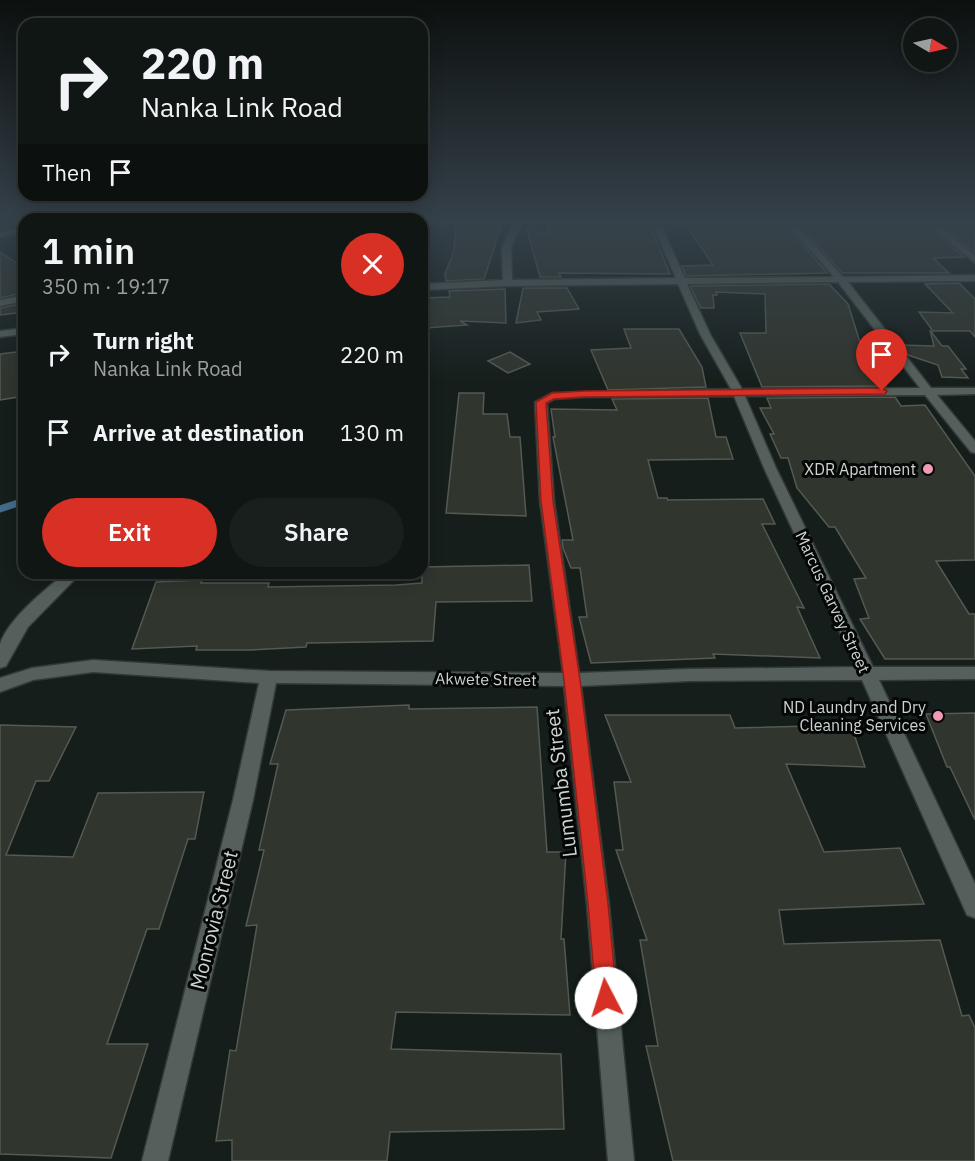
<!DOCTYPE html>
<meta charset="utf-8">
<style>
body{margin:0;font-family:"IBM Plex Sans",sans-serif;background:#191f1d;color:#f1f3f6;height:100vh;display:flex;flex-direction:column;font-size:22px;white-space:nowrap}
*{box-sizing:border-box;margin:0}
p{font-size:20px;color:#9c9fa0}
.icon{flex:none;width:33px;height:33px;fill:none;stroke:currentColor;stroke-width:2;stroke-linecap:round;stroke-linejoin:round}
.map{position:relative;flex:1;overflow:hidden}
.details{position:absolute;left:18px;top:213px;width:410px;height:366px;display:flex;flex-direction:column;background:#101614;border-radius:18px;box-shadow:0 3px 15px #0003,0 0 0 2px #303534}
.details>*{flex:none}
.hud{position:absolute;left:18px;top:18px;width:410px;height:183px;border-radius:18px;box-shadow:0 3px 15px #0003,0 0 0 2px #303534;background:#101614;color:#f1f3f6;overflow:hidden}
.needle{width:39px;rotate:99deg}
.buttons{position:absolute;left:903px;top:18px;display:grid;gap:12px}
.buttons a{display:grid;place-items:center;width:54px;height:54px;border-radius:50%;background:#101614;box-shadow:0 3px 15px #0003,0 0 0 2px #303534;font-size:30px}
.pin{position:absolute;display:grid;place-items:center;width:51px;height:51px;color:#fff;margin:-62px -26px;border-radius:50% 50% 50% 0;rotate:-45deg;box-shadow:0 0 6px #0007}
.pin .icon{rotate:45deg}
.me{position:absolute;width:66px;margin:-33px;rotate:355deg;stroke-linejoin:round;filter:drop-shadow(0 0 4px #0008)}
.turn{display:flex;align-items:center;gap:21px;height:126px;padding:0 24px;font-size:27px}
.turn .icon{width:78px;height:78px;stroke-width:2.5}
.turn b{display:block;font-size:42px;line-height:51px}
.then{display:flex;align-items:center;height:57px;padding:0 24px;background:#0003;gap:12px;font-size:22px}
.round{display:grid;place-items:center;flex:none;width:63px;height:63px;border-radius:32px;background:#191f1d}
.summary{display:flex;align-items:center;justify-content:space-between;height:102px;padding:0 24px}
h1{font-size:36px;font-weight:600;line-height:45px}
.action{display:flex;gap:12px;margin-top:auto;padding:12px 24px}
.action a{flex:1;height:69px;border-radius:36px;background:#d93025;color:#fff;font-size:24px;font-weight:600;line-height:69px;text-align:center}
.action a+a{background:#191f1d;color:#f1f3f6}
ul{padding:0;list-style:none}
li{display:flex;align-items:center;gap:18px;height:78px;padding:0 24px}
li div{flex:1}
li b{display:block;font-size:22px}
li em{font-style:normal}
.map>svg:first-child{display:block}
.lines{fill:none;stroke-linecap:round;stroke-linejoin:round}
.stream{stroke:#426b8d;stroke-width:7}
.building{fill:#30352e;stroke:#545a52;stroke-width:1.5}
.minor-casing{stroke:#333937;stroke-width:3}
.minor{fill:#55605c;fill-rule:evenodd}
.route{fill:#d93025;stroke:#8d1f18;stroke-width:1.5}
.poi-dot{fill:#f09ab5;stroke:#040706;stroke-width:2}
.labels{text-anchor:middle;stroke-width:6;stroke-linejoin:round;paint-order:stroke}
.poi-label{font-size:16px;fill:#cdd3d1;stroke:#040706;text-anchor:end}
.street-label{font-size:16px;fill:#cdd3d1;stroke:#040706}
.near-street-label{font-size:20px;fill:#cdd3d1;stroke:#040706}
</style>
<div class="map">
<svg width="975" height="1161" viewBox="0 0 975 1161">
<rect width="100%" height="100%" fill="#151e1b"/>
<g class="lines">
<!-- stream -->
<polyline class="stream" points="0,509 24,501"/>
</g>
<!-- building -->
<g class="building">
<polygon points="545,221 649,223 670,274 559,273 561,277 540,277 527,229 533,227 536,232 550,233"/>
<polygon points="683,221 783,221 827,273 686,276 682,266 713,265"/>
<polygon points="796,221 873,223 871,221 924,221 964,257 933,258 949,273 842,273"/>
<polygon points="937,221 975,221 975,253"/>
<polygon points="456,223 502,223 484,279 446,281 445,274 454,251"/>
<polygon points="0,252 24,268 24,293 0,298"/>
<polygon points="959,283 975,299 975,337 970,331 933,331 919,312 953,313 925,284"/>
<polygon points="829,284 848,304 864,355 886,386 762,387 740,333 766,333 765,294 716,292 717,295 713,295 714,308 701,308 690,286"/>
<polygon points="523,288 567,288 579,309 537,312 541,320 516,323"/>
<polygon points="505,289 506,323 460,321 467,325 426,328 422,298 450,297 449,291"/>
<polygon points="24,303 24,312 0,315 0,308"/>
<polygon points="624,329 679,329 702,367 706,387 608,390 591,350 631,348"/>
<polygon points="930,330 942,346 948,346 966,369 961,369 968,378 942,377 938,365 908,355 900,345 934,346"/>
<polygon points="24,351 24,396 0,400 0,354"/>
<polygon points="510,352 530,364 508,373 488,361"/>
<polygon points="459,393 484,393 483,414 507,414 510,437 520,437 526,516 446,513"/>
<polygon points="895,397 901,406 925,405 975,476 975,560 936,561 969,614 975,614 975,659 885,659 860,619 869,618 854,579 866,578 835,527 829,527 797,488 788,458 781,458 770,434 774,434 760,408 771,408 767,398"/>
<polygon points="708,398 716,437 726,437 733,459 648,460 658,498 667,498 668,500 763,499 775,524 762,524 804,608 797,607 820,658 713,654 715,658 591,663 579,617 587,617 580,568 571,568 563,548 562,540 573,540 553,437 555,437 551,409 617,410 612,399"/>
<polygon points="529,565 532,601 436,602 433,641 307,643 306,647 249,650 196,650 197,646 132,649 156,582 202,580 201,583 269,583 268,587 396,585 422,583 422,567"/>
<polygon points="409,705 409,709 537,707 547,852 566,852 561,939 564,939 570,1015 396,1012 391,1049 561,1054 564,1129 390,1132 387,1161 232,1161 232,1140 216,1141 230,1050 236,1051 257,925 246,926 264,850 259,850 278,764 270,764 286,710"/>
<polygon points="975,713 975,820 950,767 947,767 926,714"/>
<polygon points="605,715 730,715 735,728 851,725 865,767 786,764 824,852 900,848 924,904 779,910 784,944 940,940 962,1016 969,1015 975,1028 975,1161 673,1161 646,1046 658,1046 640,940 647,940 616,850 623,850 614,782 631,782"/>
<polygon points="0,725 76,727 49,781 36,781 6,855 73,857 98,793 204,792 195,839 188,839 159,929 147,929 107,1044 148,1044 111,1158 0,1154"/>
</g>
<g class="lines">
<defs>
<g id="minor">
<path d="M 514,221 L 522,221 L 511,248 L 512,280 L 676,278 L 651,221 L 659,221 L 685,278 L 834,277 L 785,221 L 793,221 L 843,277 L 975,275 L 975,281 L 848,282 L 931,388 L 975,388 L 975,394 L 937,395 L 975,441 L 975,453 L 971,452 L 925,395 L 745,396 L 776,468 L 873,667 L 975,667 L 975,679 L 879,680 L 975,884 L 975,918 L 967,915 L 862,680 L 689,681 L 581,686 L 609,905 L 634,1161 L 608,1161 L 587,905 L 564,686 L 276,683 L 253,800 L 168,1161 L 142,1161 L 233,800 L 259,683 L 93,672 L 33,680 L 0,692 L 0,678 L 32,668 L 93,660 L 269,671 L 563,673 L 540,501 L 535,402 L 552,393 L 731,389 L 700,334 L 678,284 L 508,286 L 422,290 L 422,284 L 503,280 L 502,248 ZM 838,282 L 920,388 L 742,389 L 710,334 L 687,284 ZM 734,396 L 764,468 L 856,667 L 689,669 L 579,673 L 554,501 L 547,403 L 554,399 L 584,397 Z"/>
<polygon points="926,221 934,221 975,256 975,263"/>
<polygon points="24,227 24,231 0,237 0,233"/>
<polygon points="24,295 24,301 0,306 0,300"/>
<polygon points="24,328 24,334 0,337 0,331"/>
<path d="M 65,573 L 81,573 L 28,627 L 6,666 L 0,668 C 0,661 0,651 0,644 C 9,618 44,591 65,573 Z"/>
</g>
</defs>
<!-- minor casing -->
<use href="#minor" class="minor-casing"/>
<!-- minor -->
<use href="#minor" class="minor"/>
</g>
<!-- sky -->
<linearGradient id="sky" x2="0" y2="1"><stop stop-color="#0c100f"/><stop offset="0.58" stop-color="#35414a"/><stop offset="1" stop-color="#35414a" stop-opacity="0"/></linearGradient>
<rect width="975" height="383" fill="url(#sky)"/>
<!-- route -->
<polygon class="route" points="882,388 887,391 885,394 584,397 554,399 546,403 553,501 580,680 608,904 617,998 614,1005 606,1008 599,1005 596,998 588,904 564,680 541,501 536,402 552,393 584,391"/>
<!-- markers -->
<g class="poi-dot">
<circle cx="928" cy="469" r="6"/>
<circle cx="938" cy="716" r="6"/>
</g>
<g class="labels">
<!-- poi labels -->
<g class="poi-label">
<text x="916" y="475">XDR Apartment</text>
<text x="926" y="713">ND Laundry and Dry<tspan x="926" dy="18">Cleaning Services</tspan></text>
</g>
<!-- street labels -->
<g class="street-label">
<text transform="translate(833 602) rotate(65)" y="6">Marcus Garvey Street</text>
<text transform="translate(486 679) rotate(1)" y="6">Akwete Street</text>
</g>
<!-- near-street labels -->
<g class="near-street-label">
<text transform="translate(561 783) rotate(-97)" y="7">Lumumba Street</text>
<text transform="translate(214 920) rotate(-76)" y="7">Monrovia Street</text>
</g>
</g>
</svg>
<div class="buttons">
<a><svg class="needle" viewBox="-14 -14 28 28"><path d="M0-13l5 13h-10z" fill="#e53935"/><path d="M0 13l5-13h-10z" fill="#9c9fa0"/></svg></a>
</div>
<div class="pin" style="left:882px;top:391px;background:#d93025"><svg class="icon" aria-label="arrive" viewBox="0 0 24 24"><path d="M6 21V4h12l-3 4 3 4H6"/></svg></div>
<svg class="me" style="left:606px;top:998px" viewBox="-20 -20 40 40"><circle r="19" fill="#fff"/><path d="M0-13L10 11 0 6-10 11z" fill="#d93025"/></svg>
<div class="hud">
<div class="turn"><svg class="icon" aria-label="right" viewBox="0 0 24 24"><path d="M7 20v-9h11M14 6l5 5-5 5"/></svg><div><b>220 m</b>Nanka Link Road</div></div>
<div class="then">Then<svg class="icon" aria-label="arrive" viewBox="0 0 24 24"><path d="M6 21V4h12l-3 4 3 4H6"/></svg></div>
</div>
<section class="details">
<div class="summary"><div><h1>1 min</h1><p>350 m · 19:17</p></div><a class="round" style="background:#d93025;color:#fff"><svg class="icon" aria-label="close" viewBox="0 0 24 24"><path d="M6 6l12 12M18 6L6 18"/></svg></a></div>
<ul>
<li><svg class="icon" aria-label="right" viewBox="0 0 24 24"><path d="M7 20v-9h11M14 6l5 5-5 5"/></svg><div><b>Turn right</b><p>Nanka Link Road</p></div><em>220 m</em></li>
<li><svg class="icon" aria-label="arrive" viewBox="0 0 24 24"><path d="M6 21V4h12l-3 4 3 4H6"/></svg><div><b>Arrive at destination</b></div><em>130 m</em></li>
</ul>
<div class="action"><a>Exit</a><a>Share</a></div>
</section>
</div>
